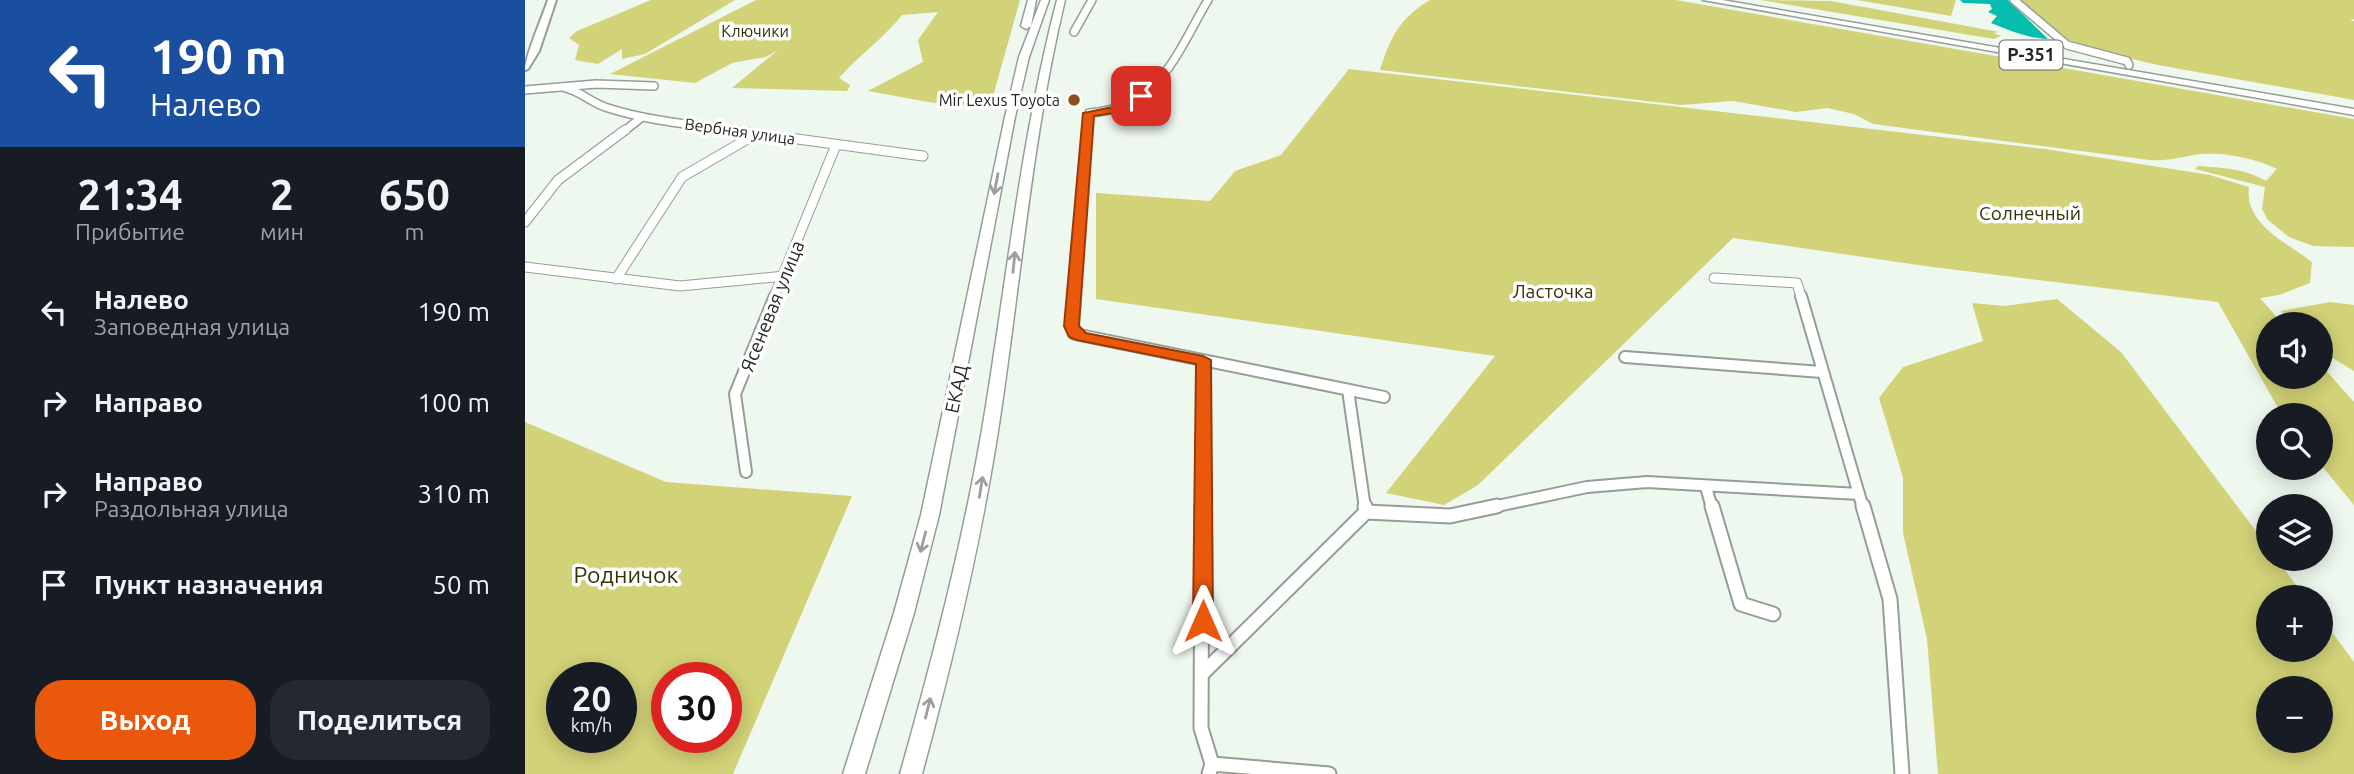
<!DOCTYPE html>
<html lang="ru">
<meta charset="utf-8">
<style>
body{margin:0;font-family:Ubuntu,sans-serif;background:#242831;color:#f1f3f6;height:100vh;display:flex;flex-direction:column;font-size:26px;white-space:nowrap}
*{box-sizing:border-box;margin:0}
p{font-size:23px;color:#9ea1a6}
.icon{flex:none;width:38px;height:38px;fill:none;stroke:currentColor;stroke-width:2;stroke-linecap:round;stroke-linejoin:round}
.map{position:relative;flex:1;overflow:hidden}
.panel{display:flex;flex-direction:column;background:#171b24;width:525px}
.panel>*{flex:none}
.guide{background:#1a4fa0;color:#fff;overflow:hidden}
.fabs{position:absolute;left:1731px;top:312px;display:grid;gap:14px}
.fabs a{display:grid;place-items:center;width:77px;height:77px;border-radius:50%;background:#171b24;box-shadow:0 4px 18px #0003;font-size:35px}
.speed{position:absolute;left:21px;top:662px;display:flex;gap:14px;font-size:35px;font-weight:700;text-align:center}
.speed>*{display:grid;place-content:center;width:91px;height:91px;border-radius:50%;background:#171b24;box-shadow:0 4px 18px #0003;line-height:1}
.speed small{font-size:18px;font-weight:400}
.speed .limit{border:10px solid #d22;background:#fff;color:#111}
.pin{position:absolute;display:grid;place-items:center;width:60px;height:60px;color:#fff;margin:-30px;border-radius:14px;box-shadow:0 4px 10px #0006}
.me{position:absolute;width:77px;margin:-38px;rotate:0deg;stroke-linejoin:round;filter:drop-shadow(0 0 5px #0008)}
.turn{display:flex;align-items:center;gap:24px;height:147px;padding:0 35px;font-size:32px}
.turn .icon{width:91px;height:91px;stroke-width:2.5}
.turn b{display:block;font-size:49px;line-height:60px}
.eta{display:flex;justify-content:space-evenly;align-items:center;height:119px;text-align:center}
.eta b{font-size:42px;font-weight:700;line-height:49px}
.cta{display:flex;gap:14px;margin-top:auto;padding:14px 35px}
.cta a{flex:1;height:80px;border-radius:28px;background:#ea580c;color:#fff;font-size:28px;font-weight:700;line-height:80px;text-align:center}
.cta a+a{background:#242831;color:#f1f3f6}
ul{padding:0;list-style:none}
li{display:flex;align-items:center;gap:21px;height:91px;padding:0 35px}
li div{flex:1}
li b{display:block;font-size:26px}
li em{font-style:normal}
main{display:flex;flex:1;min-height:0}
.map>svg:first-child{display:block}
.green{fill:#d2d278;fill-rule:evenodd}
.water{fill:#07bdae}
.lines{fill:none;stroke-linecap:round;stroke-linejoin:round}
.minor-far3-casing{stroke:#959e95;stroke-width:10}
.minor-far2-casing{stroke:#959e95;stroke-width:11}
.minor-far1-casing{stroke:#959e95;stroke-width:14}
.minor-casing{stroke:#959e95;stroke-width:17}
.major-casing{stroke:#959e95;stroke-width:4}
.highway-casing{stroke:#959e95;stroke-width:3}
.minor-far3{stroke:#fff;stroke-width:7}
.minor-far2{stroke:#fff;stroke-width:9}
.minor-far1{stroke:#fff;stroke-width:10}
.minor{stroke:#fff;stroke-width:13}
.major{fill:#fff;fill-rule:evenodd}
.highway{fill:#fff;fill-rule:evenodd}
.oneway{stroke:#9c9d9c}
.route{fill:#ea580c;stroke:#983908;stroke-width:2}
.poi-dot{fill:#914d1f;stroke:#fff;stroke-width:2.5}
.labels{text-anchor:middle;stroke-width:7;stroke-linejoin:round;paint-order:stroke}
.far-park-label{font-size:16px;fill:#353407;stroke:#fff}
.far-poi-label{font-size:16px;fill:#232623;stroke:#fff;text-anchor:end}
.far-street-label{font-size:16px;fill:#232623;stroke:#fff}
.shield{fill:#fff;stroke:#656765;stroke-width:2}
.shield-label{font-size:18px;font-weight:bold;fill:#232623}
.park-label{font-size:19px;fill:#353407;stroke:#fff}
.street-label{font-size:19px;fill:#232623;stroke:#fff}
.near-park-label{font-size:23px;fill:#353407;stroke:#fff}
</style>
<main>
<section class="panel">
<div class="guide">
<div class="turn"><svg class="icon" aria-label="left" viewBox="0 0 24 24"><path d="M17 20v-9H6M10 6l-5 5 5 5"/></svg><div><b>190 m</b>Налево</div></div>
</div>
<div class="eta">
<div><b>21:34</b><p>Прибытие</p></div>
<div><b>2</b><p>мин</p></div>
<div><b>650</b><p>m</p></div>
</div>
<ul>
<li><svg class="icon" aria-label="left" viewBox="0 0 24 24"><path d="M17 20v-9H6M10 6l-5 5 5 5"/></svg><div><b>Налево</b><p>Заповедная улица</p></div><em>190 m</em></li>
<li><svg class="icon" aria-label="right" viewBox="0 0 24 24"><path d="M7 20v-9h11M14 6l5 5-5 5"/></svg><div><b>Направо</b></div><em>100 m</em></li>
<li><svg class="icon" aria-label="right" viewBox="0 0 24 24"><path d="M7 20v-9h11M14 6l5 5-5 5"/></svg><div><b>Направо</b><p>Раздольная улица</p></div><em>310 m</em></li>
<li><svg class="icon" aria-label="arrive" viewBox="0 0 24 24"><path d="M6 21V4h12l-3 4 3 4H6"/></svg><div><b>Пункт назначения</b></div><em>50 m</em></li>
</ul>
<div class="cta"><a>Выход</a><a>Поделиться</a></div>
</section>
<div class="map">
<svg width="1829" height="774" viewBox="0 0 1829 774">
<rect width="100%" height="100%" fill="#eef8ee"/>
<!-- green -->
<g class="green">
<polygon points="126,0 210,0 120,54 97,59 97,49 73,64 50,60 54,45 44,38 52,31"/>
<path d="M 231,0 L 495,0 L 465,107 L 409,103 L 343,91 L 398,62 L 393,40 L 413,12 L 377,15 C 358,39 334,55 314,78 L 325,85 L 322,91 L 207,88 L 253,50 L 241,57 L 207,63 L 170,83 L 85,74 Z"/>
<path d="M 905,0 L 1151,0 L 1829,119 L 1829,247 L 1788,246 L 1764,237 L 1743,220 L 1737,209 L 1740,187 L 1670,169 L 1673,166 C 1698,168 1719,168 1741,181 L 1752,169 C 1730,158 1694,151 1669,155 C 1653,158 1641,161 1625,160 L 1348,124 L 1329,114 L 1302,108 L 1271,112 L 1208,101 L 1156,105 L 855,70 C 866,36 874,19 905,0 Z"/>
<polygon points="1235,0 1306,1 1474,32 1468,33 1476,36 1469,39"/>
<polygon points="1332,0 1431,0 1426,16"/>
<polygon points="1493,0 1829,0 1829,19 1825,21 1829,21 1829,100 1633,65 1573,51 1541,39"/>
<path d="M 824,69 L 1520,149 L 1685,175 L 1724,187 C 1719,224 1761,242 1787,262 L 1785,283 L 1754,295 L 1735,298 L 1758,324 L 1743,324 L 1743,376 L 1796,376 L 1796,365 L 1829,402 L 1829,505 L 1796,465 L 1796,415 L 1757,415 L 1693,302 L 1400,266 L 1208,238 L 953,485 L 919,505 L 861,493 L 970,356 L 571,299 L 571,193 L 685,201 L 710,171 L 756,155 Z"/>
<path d="M 1532,299 L 1596,352 L 1743,547 L 1743,558 L 1751,558 L 1780,597 L 1743,597 L 1743,649 L 1796,649 L 1796,617 L 1829,662 L 1829,774 L 1413,774 L 1402,639 L 1378,533 L 1378,477 L 1354,398 L 1378,367 L 1458,341 L 1447,303 L 1480,306 ZM 1743,688 L 1796,688 L 1796,740 L 1743,740 Z"/>
<polygon points="1805,302 1829,305 1829,371 1796,351 1796,324 1765,324 1756,311"/>
<path d="M 0,422 L 141,482 L 327,496 L 208,774 L 0,774 ZM 96,677 L 96,737 L 37,737 L 37,677 ZM 201,677 L 201,737 L 142,737 L 142,677 Z"/>
</g>
<!-- water -->
<path class="water" d="M 1435,0 L 1483,0 L 1523,39 C 1502,38 1486,31 1466,23 L 1472,16 L 1463,12 L 1467,9 L 1465,4 L 1438,3 Z"/>
<g class="lines">
<defs>
<g id="minor-far3">
<polyline points="1489,0 1542,45 1602,61 1604,65"/>
<polyline points="549,32 567,0"/>
<path d="M 38,87 C 56,91 66,103 83,108 C 127,122 173,125 219,132"/>
<polyline points="0,90 71,84 129,86"/>
<polyline points="98,132 117,117"/>
<path d="M 563,132 L 564,113 C 635,108 651,54 683,0"/>
</g>
<g id="minor-far2">
<polyline points="206,130 398,156"/>
<polyline points="0,222 33,180 100,130"/>
<polyline points="0,267 155,286 260,276"/>
<polyline points="1189,278 1272,283 1276,297"/>
<polyline points="91,279 157,177 231,134"/>
<polyline points="249,297 311,145"/>
<polyline points="549,297 563,130"/>
</g>
<g id="minor-far1">
<polyline points="549,296 547,326 550,334 859,397"/>
<polyline points="1276,296 1338,508"/>
<polyline points="1100,357 1297,372"/>
<polyline points="823,390 840,508"/>
<polyline points="221,472 210,394 250,296"/>
<polyline points="1181,487 1187,508"/>
<polyline points="677,508 678,361"/>
<polyline points="963,508 1062,487 1122,482 1334,494"/>
</g>
<g id="minor">
<polyline points="677,506 676,728 687,764 684,774"/>
<polyline points="1187,506 1216,604 1248,614"/>
<polyline points="1338,506 1365,599 1377,774"/>
<polyline points="841,512 925,516 972,506"/>
<polyline points="678,673 841,512 840,506"/>
<polyline points="687,764 804,774"/>
</g>
<path id="major" d="M 23,0 L 31,0 L 14,51 L 3,69 L 0,70 C 0,56 18,16 23,0 Z"/>
<g id="highway">
<polygon points="503,0 511,0 506,26 501,29 496,26"/>
<polygon points="516,0 524,0 504,57 490,117 414,515 389,613 340,774 318,774 369,613 396,515 480,117 494,57"/>
<path d="M 532,0 L 540,0 C 507,138 496,278 475,418 C 457,538 429,656 397,774 L 375,774 C 408,657 439,538 459,418 C 482,278 496,138 532,0 Z"/>
<polygon points="1178,0 1197,0 1829,109 1829,115"/>
</g>
</defs>
<!-- minor-far3 casing -->
<use href="#minor-far3" class="minor-far3-casing"/>
<!-- minor-far2 casing -->
<use href="#minor-far2" class="minor-far2-casing"/>
<!-- minor-far1 casing -->
<use href="#minor-far1" class="minor-far1-casing"/>
<!-- minor casing -->
<use href="#minor" class="minor-casing"/>
<!-- major casing -->
<use href="#major" class="major-casing"/>
<!-- highway casing -->
<use href="#highway" class="highway-casing"/>
<!-- minor-far3 -->
<use href="#minor-far3" class="minor-far3"/>
<!-- minor-far2 -->
<use href="#minor-far2" class="minor-far2"/>
<!-- minor-far1 -->
<use href="#minor-far1" class="minor-far1"/>
<!-- minor -->
<use href="#minor" class="minor"/>
<!-- major -->
<use href="#major" class="major"/>
<!-- highway -->
<use href="#highway" class="highway"/>
</g>
<!-- one-way arrows -->
<defs><path id="oneway-shaft" d="M-6 0H5M1.5-3L5.5 0L1.5 3" fill="none" stroke-width="1.6" stroke-linecap="round" stroke-linejoin="round" transform="scale(1.75)"/></defs>
<g class="oneway">
<use href="#oneway-shaft" transform="translate(471 184) rotate(101)"/>
<use href="#oneway-shaft" transform="translate(489 262) rotate(-84)"/>
<use href="#oneway-shaft" transform="translate(456 487) rotate(-81)"/>
<use href="#oneway-shaft" transform="translate(398 542) rotate(105)"/>
<use href="#oneway-shaft" transform="translate(403 708) rotate(-76)"/>
</g>
<!-- route -->
<polygon class="route" points="616,93 622,96 620,99 600,111 569,116 554,326 561,333 678,356 686,360 688,621 685,627 671,627 668,621 671,364 552,340 544,337 539,326 558,113 593,106"/>
<!-- markers -->
<circle class="poi-dot" cx="549" cy="100" r="7"/>
<g class="labels">
<!-- far-park labels -->
<g class="far-park-label">
<text x="230" y="37">Ключики</text>
</g>
<!-- far-poi labels -->
<g class="far-poi-label">
<text x="535" y="106">Mir Lexus Toyota</text>
</g>
<!-- far-street labels -->
<g class="far-street-label">
<text transform="translate(215 131) rotate(8)" y="6">Вербная улица</text>
</g>
<!-- shield labels -->
<rect class="shield" x="1474.5" y="40.5" width="63" height="29" rx="5"/>
<g class="shield-label">
<text x="1506" y="61">Р-351</text>
</g>
<!-- park labels -->
<g class="park-label">
<text x="1505" y="220">Солнечный</text>
<text x="1028" y="298">Ласточка</text>
</g>
<!-- street labels -->
<g class="street-label">
<text transform="translate(247 306) rotate(-68)" y="7">Ясеневая улица</text>
<text transform="translate(431 389) rotate(-78)" y="7">ЕКАД</text>
</g>
<!-- near-park labels -->
<g class="near-park-label">
<text x="101" y="583">Родничок</text>
</g>
</g>
</svg>
<div class="fabs">
<a><svg class="icon" aria-label="sound" viewBox="0 0 24 24"><path d="M4 9h4l5-4v14l-5-4H4zM17 9q2 3 0 6"/></svg></a>
<a><svg class="icon" aria-label="search" viewBox="0 0 24 24"><circle cx="10" cy="10" r="6"/><path d="M15 15l6 6"/></svg></a>
<a><svg class="icon" aria-label="layers" viewBox="0 0 24 24"><path d="M12 4l9 5-9 5-9-5zM3 14l9 5 9-5"/></svg></a>
<a>+</a>
<a>−</a>
</div>
<div class="speed"><div>20<small>km/h</small></div><div class="limit">30</div></div>
<div class="pin" style="left:616px;top:96px;background:#d93025"><svg class="icon" aria-label="arrive" viewBox="0 0 24 24"><path d="M6 21V4h12l-3 4 3 4H6"/></svg></div>
<svg class="me" style="left:678px;top:621px" viewBox="-20 -20 40 40"><path d="M0-17L14 15 0 8-14 15z" fill="#ea580c" stroke="#fff" stroke-width="4"/></svg>
</div>
</main>
